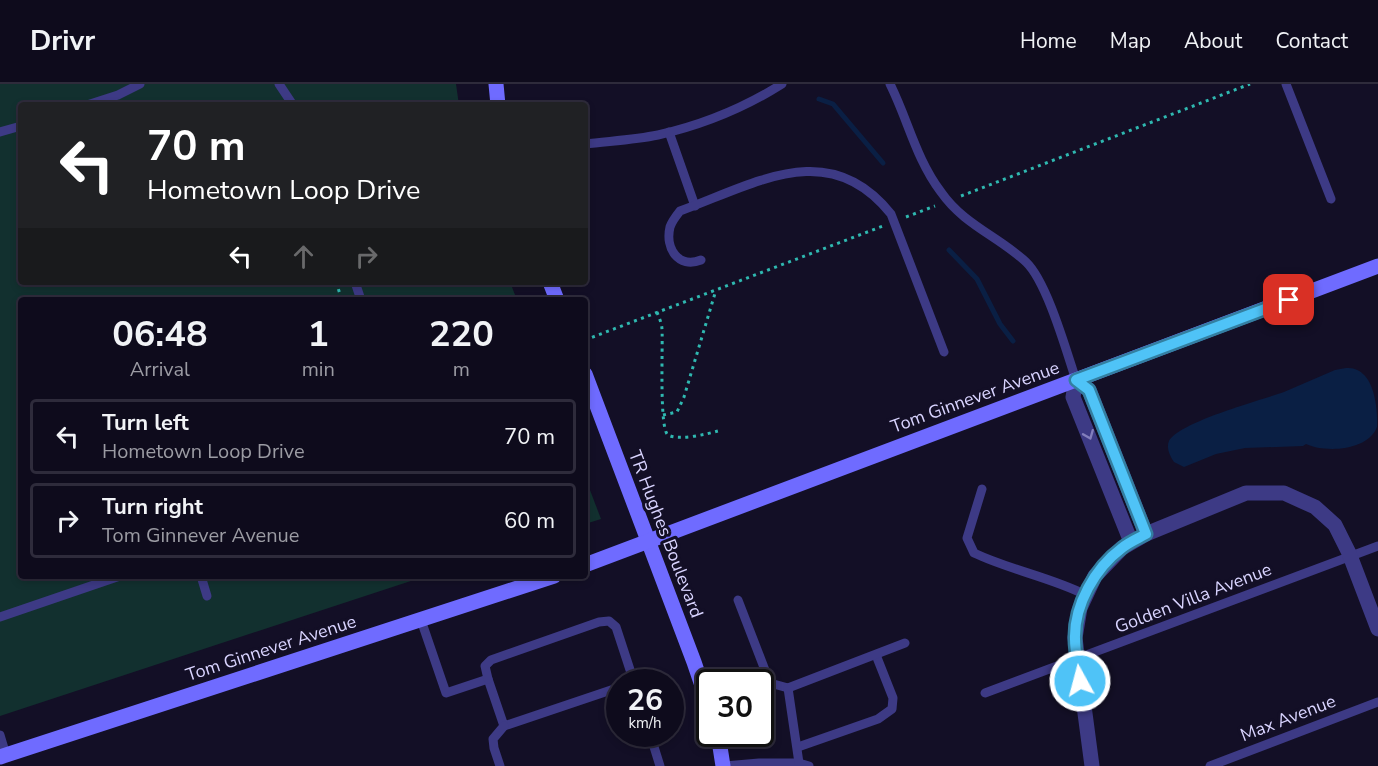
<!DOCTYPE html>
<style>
body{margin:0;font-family:"Nunito Sans",sans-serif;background:#171425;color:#f1f3f6;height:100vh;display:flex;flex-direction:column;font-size:22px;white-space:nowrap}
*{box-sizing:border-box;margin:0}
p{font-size:20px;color:#9b9ba3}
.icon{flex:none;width:33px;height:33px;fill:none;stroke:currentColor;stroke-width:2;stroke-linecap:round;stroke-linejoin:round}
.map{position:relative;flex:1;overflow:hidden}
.drawer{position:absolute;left:18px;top:213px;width:570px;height:282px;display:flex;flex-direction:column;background:#0e0b1c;border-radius:6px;box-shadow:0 3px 9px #0003,0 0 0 2px #2e2b3b}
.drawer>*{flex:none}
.top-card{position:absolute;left:18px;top:18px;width:570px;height:183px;border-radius:6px;box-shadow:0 3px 9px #0003,0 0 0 2px #2e2b3b;background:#202124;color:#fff;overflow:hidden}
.speed{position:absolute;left:606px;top:585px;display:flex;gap:12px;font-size:30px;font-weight:700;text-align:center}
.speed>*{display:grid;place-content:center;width:78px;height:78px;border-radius:50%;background:#0e0b1c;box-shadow:0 3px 9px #0003,0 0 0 2px #2e2b3b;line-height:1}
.speed small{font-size:15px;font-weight:400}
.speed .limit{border:3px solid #111;border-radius:9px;background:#fff;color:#111}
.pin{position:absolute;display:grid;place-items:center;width:51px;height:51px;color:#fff;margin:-26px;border-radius:12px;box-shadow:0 3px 9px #0006}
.me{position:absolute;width:66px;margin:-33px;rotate:353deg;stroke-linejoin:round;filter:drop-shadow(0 0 4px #0008)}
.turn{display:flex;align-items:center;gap:21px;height:126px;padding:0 30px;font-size:27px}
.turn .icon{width:78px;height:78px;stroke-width:2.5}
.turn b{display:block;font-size:42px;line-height:51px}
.lanes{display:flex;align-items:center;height:57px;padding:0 30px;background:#0003;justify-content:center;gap:30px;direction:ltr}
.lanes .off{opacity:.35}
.eta{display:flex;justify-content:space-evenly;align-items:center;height:102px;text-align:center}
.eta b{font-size:36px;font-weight:700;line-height:42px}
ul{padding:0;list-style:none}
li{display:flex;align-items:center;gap:18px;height:75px;margin:0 12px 9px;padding:0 18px;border:3px solid #2e2b3b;border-radius:6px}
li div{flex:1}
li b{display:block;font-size:22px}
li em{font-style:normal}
header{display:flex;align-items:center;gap:36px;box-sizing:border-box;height:84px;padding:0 30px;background:#0e0b1c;border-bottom:2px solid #2e2b3b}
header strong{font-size:28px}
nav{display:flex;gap:33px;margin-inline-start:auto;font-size:21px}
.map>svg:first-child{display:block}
.green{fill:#12302f}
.water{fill:#0a1f44}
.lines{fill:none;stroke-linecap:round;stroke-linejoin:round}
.stream{stroke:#0a1f44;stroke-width:5}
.path{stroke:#2fb8b0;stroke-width:3;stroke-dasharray:3 4.5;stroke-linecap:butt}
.lane{stroke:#3d3a85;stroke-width:9}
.street{stroke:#3d3a85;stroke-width:15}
.secondary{stroke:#6f6bff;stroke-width:15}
.oneway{stroke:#837fbc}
.route-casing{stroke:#337fa1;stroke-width:15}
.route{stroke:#4fc3f7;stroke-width:10}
.labels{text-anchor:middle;stroke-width:6;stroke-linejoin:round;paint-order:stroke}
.street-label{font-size:18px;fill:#d9d4ff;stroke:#130f26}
</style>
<header>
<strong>Drivr</strong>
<nav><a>Home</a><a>Map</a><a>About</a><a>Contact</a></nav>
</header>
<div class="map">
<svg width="1378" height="682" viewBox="0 0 1378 682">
<rect width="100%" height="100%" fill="#130f26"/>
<!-- green -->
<g class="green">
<polygon points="0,0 456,0 459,21 21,21 21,198 510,198 517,216 21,216 21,492 426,492 0,632"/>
<polygon points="585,393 601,435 585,440"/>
</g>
<!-- water -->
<path class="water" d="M 1346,284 C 1353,284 1358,285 1363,290 C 1375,300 1378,328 1377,343 C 1368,367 1325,369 1306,360 L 1303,362 L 1245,364 L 1216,370 L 1184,383 L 1174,378 C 1170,372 1166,364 1169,357 C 1179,338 1261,316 1284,308 C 1301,301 1318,293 1335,286 Z"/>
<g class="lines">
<!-- stream -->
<g class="stream">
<polyline points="819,15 833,20 883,79"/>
<polyline points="949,166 977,195 1000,240 1013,257"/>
</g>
<!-- path -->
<g class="path">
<polyline points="961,112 1250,0"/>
<polyline points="906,133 935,122"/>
<polyline points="336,198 342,216"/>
<path d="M 657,228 C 659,234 662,239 662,246 C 663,261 659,345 668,351 C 679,357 707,350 718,347"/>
<polyline points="585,256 883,142"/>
<polyline points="663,331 677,328 684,313 716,206"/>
</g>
<!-- lane -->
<g class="lane">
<polyline points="279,0 293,21"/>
<path d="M 890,0 C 908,36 916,75 941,108 C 964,141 998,152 1026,178 C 1047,198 1066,266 1076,296"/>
<polyline points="1286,0 1331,115"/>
<polyline points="87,21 118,11 140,0"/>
<polyline points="0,48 21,42"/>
<polyline points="669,48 695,122"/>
<path d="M 585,60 C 609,57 634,56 658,51 C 702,41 744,24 782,0"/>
<path d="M 701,176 C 678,185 665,164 670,143 C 672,137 676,132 680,127 C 755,100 829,52 891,130 L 944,268"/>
<polyline points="355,198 361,216"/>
<path d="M 982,405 L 967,454 L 974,469 C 1010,486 1050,493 1086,511"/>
<polyline points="201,492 207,512"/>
<polyline points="738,516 770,599 788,604"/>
<polyline points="0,533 120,492"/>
<polyline points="421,536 446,609 488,595 504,642 620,603"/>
<polyline points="488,595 485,582 491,576 599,538 609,537 616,543 634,598"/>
<polyline points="985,609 1378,462"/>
<polyline points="650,650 660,682"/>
<polyline points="0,651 6,671"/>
<polyline points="798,663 878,635 892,625 893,614 876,571"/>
<polyline points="500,682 494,664 493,655 504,642"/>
<polyline points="725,682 759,679 799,679 799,682"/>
<polyline points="809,682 799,679 788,604 905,559"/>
<polyline points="1210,682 1378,618"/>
</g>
<!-- street -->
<g class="street">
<polyline points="1131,458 1073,313 1076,296 1089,306 1146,450"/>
<polyline points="1092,682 1075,554 1080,524 1095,492 1122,464 1146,450 1246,409 1284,409 1315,423 1335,441 1349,469 1378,545"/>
</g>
<!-- secondary -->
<g class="secondary">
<polyline points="496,0 498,21"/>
<polyline points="550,198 557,216"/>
<polyline points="585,290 694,578 710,625"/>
<polyline points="585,481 1378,182"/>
<polyline points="718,650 723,682"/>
<polyline points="0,673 554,492"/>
</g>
</g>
<!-- one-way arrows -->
<defs><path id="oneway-chevron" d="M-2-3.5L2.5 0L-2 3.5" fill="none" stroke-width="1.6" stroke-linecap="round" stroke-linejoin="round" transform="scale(1.5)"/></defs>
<use class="oneway" href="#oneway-chevron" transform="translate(1089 351) rotate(68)"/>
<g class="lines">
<defs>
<path id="route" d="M 1080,597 C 1079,583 1075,569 1075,555 C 1074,521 1095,484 1122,464 C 1129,458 1139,454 1146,450 L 1089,306 L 1076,296 L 1289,216"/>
</defs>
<!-- route casing -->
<use href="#route" class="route-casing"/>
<!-- route -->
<use href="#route" class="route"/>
</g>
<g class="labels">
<!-- street labels -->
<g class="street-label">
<text transform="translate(975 313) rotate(-20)" y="6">Tom Ginnever Avenue</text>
<text transform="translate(666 450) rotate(69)" y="6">TR Hughes Boulevard</text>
<text transform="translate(1193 514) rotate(-21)" y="6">Golden Villa Avenue</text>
<text transform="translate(271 564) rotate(-18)" y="6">Tom Ginnever Avenue</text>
<text transform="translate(1288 634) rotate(-21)" y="6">Max Avenue</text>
</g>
</g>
</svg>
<div class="speed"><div>26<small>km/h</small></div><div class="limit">30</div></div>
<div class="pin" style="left:1289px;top:216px;background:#d93025"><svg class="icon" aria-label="arrive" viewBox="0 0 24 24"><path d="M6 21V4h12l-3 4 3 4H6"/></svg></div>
<svg class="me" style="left:1080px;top:597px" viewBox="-20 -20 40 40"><circle r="17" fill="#4fc3f7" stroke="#fff" stroke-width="3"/><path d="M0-11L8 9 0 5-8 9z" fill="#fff"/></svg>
<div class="top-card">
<div class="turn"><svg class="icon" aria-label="left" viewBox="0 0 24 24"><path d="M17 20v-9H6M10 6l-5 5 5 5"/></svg><div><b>70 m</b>Hometown Loop Drive</div></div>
<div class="lanes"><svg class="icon" aria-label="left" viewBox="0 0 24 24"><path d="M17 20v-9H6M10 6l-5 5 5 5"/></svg><svg class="icon off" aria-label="ahead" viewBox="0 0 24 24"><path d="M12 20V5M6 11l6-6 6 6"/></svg><svg class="icon off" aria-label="right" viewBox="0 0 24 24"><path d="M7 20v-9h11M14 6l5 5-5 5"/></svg></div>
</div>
<section class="drawer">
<div class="eta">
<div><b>06:48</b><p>Arrival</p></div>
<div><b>1</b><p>min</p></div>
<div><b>220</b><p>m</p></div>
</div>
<ul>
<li><svg class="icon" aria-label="left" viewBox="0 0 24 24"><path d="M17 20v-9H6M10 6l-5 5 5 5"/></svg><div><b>Turn left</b><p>Hometown Loop Drive</p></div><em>70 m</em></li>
<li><svg class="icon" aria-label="right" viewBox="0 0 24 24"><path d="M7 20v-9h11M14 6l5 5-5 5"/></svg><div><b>Turn right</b><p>Tom Ginnever Avenue</p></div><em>60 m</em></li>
</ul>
</section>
</div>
